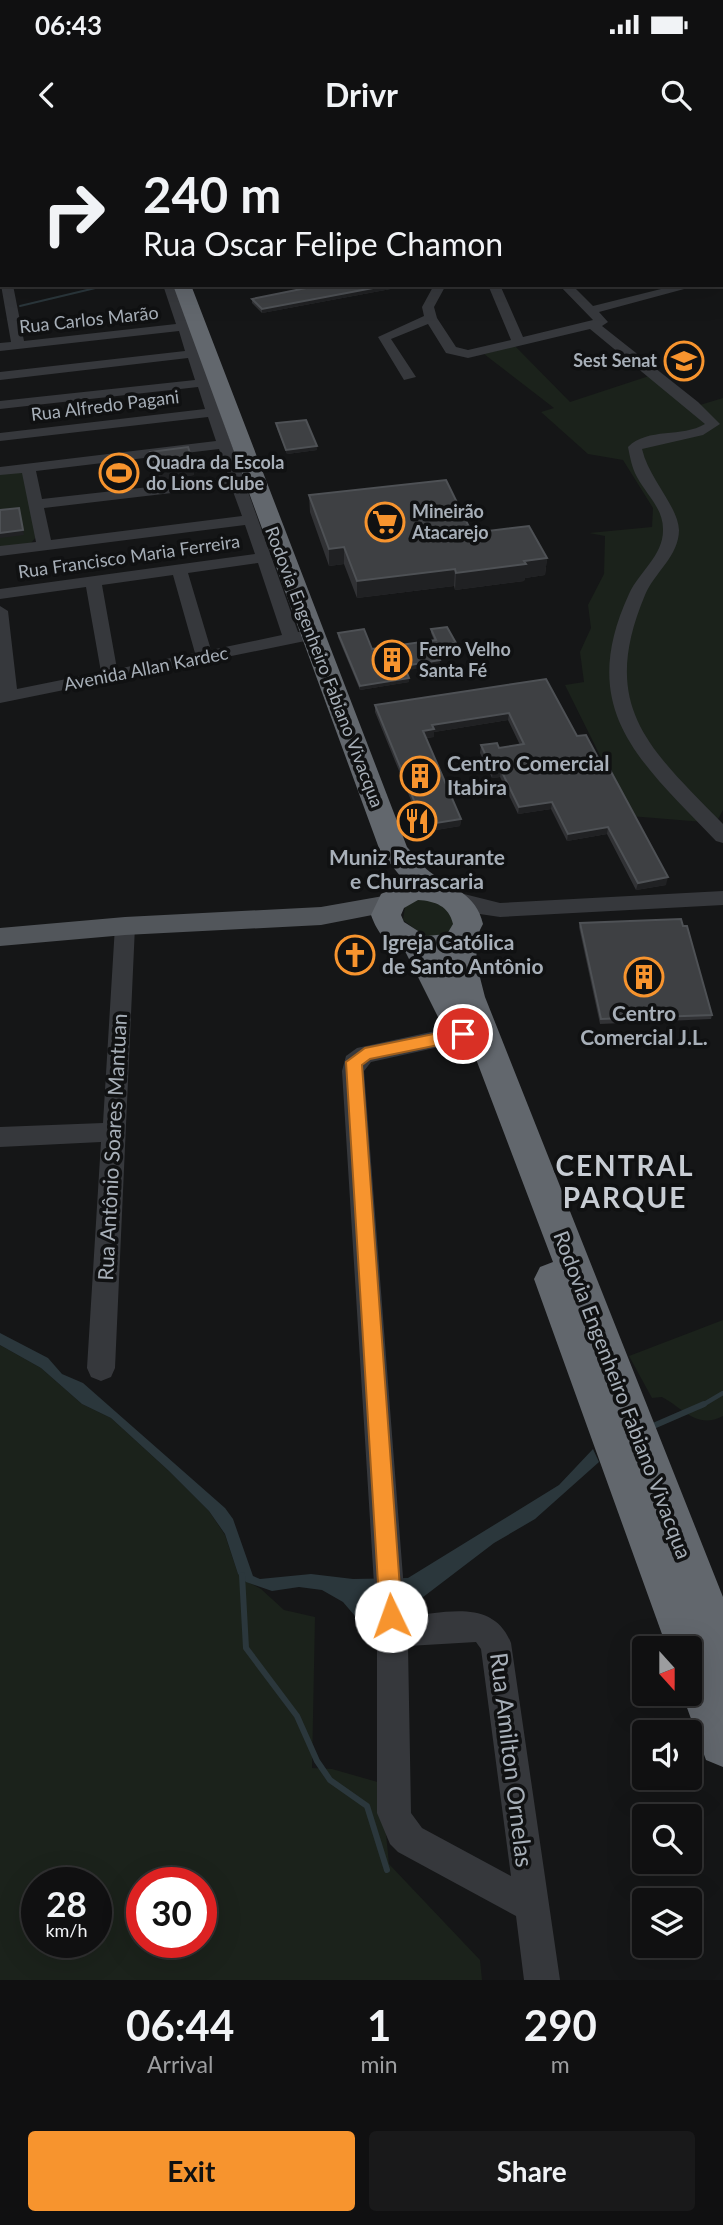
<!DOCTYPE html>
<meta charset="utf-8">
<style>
body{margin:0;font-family:Lato,sans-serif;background:#19191a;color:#f1f3f6;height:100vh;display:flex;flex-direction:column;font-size:26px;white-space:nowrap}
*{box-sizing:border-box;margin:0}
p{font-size:23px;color:#9c9d9f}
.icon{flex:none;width:38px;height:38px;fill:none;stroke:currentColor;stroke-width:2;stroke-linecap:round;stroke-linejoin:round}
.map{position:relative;height:1840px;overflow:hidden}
.drawer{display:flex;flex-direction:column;background:#101011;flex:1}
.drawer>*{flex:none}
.top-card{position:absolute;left:0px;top:0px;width:724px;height:147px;box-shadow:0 7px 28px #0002,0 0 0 2px #303031;background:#101011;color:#f1f3f6;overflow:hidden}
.needle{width:46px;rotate:159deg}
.fabs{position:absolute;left:632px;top:1496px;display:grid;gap:14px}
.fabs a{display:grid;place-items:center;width:70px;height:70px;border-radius:7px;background:#101011;box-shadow:0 7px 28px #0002,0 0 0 2px #303031;font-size:35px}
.speed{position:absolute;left:21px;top:1727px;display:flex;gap:14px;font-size:35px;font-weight:700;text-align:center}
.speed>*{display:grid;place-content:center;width:91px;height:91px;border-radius:50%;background:#101011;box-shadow:0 7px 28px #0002,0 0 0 2px #303031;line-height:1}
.speed small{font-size:18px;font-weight:400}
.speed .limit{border:10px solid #d22;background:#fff;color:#111}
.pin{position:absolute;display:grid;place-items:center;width:60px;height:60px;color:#fff;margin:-30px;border:4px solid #fff;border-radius:50%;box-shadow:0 2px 7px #0007}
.me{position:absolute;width:77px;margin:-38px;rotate:357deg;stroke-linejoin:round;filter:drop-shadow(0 0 5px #0008)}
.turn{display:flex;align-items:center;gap:24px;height:147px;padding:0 28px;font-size:32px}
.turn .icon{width:91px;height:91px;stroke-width:2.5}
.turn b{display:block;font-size:49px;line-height:60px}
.eta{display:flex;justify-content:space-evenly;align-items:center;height:119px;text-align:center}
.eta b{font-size:42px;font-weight:700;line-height:49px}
.action{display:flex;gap:14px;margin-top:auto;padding:14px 28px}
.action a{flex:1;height:80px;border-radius:7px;background:#f7942e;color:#111;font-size:28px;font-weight:700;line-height:80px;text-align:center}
.action a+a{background:#19191a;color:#f1f3f6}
.status{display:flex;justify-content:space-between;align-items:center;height:49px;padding:0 35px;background:#101011;direction:ltr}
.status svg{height:19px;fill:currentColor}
header{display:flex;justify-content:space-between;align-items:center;height:91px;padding:0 28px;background:#101011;font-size:32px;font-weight:700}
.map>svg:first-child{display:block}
.green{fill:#1b221b;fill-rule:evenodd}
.water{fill:#2b373c}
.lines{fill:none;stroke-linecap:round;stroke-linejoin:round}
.stream-far2{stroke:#2b373c;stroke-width:2}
.stream-far1{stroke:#2b373c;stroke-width:4.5}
.stream{stroke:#2b373c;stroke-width:6}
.minor{fill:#36383c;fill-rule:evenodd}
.major{fill:#52565b;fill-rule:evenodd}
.highway{fill:#62676d;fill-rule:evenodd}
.wall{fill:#313235}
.shaded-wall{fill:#202123}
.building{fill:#3e4043;stroke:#4e5155;stroke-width:2}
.route{fill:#f7942e;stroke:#a1601e;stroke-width:2}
.labels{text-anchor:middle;stroke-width:7;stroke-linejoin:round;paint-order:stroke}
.far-street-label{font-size:18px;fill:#a7afb8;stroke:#101112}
.far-poi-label{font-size:18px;font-weight:bold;fill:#a7afb8;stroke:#101112;text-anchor:start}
.poi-label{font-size:21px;font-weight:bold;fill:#a7afb8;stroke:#101112;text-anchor:start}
.street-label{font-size:21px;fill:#a7afb8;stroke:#101112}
.near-street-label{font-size:24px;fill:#a7afb8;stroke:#101112}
.district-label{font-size:28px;font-weight:bold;letter-spacing:2px;fill:#c8cdd4;stroke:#101112}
</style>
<div class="status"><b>06:43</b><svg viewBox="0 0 49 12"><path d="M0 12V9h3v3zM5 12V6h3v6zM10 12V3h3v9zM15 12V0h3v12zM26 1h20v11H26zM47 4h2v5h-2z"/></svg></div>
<header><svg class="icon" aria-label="back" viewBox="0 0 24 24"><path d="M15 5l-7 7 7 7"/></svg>Drivr<svg class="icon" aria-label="search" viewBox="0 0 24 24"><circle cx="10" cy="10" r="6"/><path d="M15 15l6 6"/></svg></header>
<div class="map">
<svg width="723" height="1840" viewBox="0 0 723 1840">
<rect width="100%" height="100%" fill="#151617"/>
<!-- green -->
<g class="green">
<polygon points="515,206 570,262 649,236 690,268 723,258 723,670 716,683 630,676 565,545 584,542 580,512 591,488 588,465 604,434 605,396 589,393 652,387 653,368 623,320 588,314 541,272 554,268 484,214"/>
<polygon points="126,319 134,343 111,346 104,322"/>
<polygon points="23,330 36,397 31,403 0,408 0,333"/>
<polygon points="433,759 458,778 450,794 426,797 403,780 405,767 414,760"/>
<path d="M 723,1180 L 723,1276 C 697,1290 683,1268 662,1257 L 652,1258 L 629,1216 Z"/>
<path d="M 0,1205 L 41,1228 L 82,1264 L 111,1278 L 169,1331 L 209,1371 L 225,1395 L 238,1434 L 246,1441 L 261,1449 L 284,1470 L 315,1477 L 312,1628 L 332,1629 L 381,1643 L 389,1724 L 480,1820 L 482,1840 L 0,1840 ZM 37,1743 L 96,1743 L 96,1802 L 37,1802 ZM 142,1743 L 201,1743 L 201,1802 L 142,1802 Z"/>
</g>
<!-- water -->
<polygon class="water" points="0,1193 48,1218 62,1234 83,1243 225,1368 233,1379 253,1436 260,1439 311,1434 353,1439 408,1438 559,1345 593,1309 599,1322 535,1379 494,1403 414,1464 363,1477 355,1476 343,1462 322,1450 299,1447 272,1451 246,1442 238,1434 225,1394 209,1371 169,1331 111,1278 82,1264 41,1228 0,1205"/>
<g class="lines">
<!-- stream-far2 -->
<polyline class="stream-far2" points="20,166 108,145"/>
<!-- stream-far1 -->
<polyline class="stream-far1" points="701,1266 723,1253"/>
<!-- stream -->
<g class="stream">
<polyline points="651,1287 704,1264"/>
<polyline points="242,1435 246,1508 297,1576 317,1621 330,1640 367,1666 387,1730"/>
</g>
<!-- minor -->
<g class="minor">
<rect x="13" y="0" width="10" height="2"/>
<polygon points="114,0 124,0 125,2 115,2"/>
<polygon points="617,0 632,0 616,2"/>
<rect x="0" y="13" width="2" height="6"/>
<rect x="0" y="32" width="2" height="6"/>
<rect x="0" y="103" width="2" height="15"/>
<path d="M 1,145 L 13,145 L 24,201 L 176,184 L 163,145 L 175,145 L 242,334 L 251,331 L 258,335 L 245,343 L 298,492 L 310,492 L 312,496 L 310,500 L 0,563 L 0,466 L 8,471 L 17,549 L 101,532 L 86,447 L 0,459 L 0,449 L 255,414 L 245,385 L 0,416 L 0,406 L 36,402 L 22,333 L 0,335 L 0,327 L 216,301 L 208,277 L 0,301 L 0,293 L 205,269 L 198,247 L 0,269 L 0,261 L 195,240 L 188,218 L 0,240 L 0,232 L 185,211 L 179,191 L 0,211 L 0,203 L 11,202 ZM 219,309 L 229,338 L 42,359 L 36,331 ZM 231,346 L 242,376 L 51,400 L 44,368 ZM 258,423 L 282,495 L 211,510 L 188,433 ZM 173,435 L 195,513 L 117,529 L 102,445 Z"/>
<path d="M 434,145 L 446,145 L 434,167 L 437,178 L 456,207 L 468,210 L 511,200 L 488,145 L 500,145 L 523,197 L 593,180 L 559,145 L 572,145 L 593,166 L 677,145 L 699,145 L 599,172 L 608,182 L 602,186 L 698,262 L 720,284 L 703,295 L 642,309 C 649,339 678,366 679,390 C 679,416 654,433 645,455 C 598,567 649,608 723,684 L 723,703 L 716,701 C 641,622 575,571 629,454 C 639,432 664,415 663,389 C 663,368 646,354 637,337 C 632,328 630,317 628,307 C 648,287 682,298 705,284 L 590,189 L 468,218 L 446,213 L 428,184 L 391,199 L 416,237 L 404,240 L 378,197 L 424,176 L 422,167 Z"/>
<polygon points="448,750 500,763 723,751 723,765 500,777 473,773 441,762 438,757 441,752"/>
<polygon points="125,778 132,781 135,786 115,1228 111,1237 101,1241 91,1237 87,1228 101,1002 0,1007 0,987 103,983 115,786 118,781"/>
<path d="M 463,885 L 471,888 L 474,894 L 471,900 L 371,922 L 364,931 L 406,1476 C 446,1473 493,1458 511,1503 L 560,1840 L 524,1840 L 516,1776 L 398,1712 L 390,1704 L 377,1673 L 377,1492 L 342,931 L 346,916 L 357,908 ZM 476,1502 L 481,1509 L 511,1736 L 422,1688 L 411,1673 L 408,1506 Z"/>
</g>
<!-- major -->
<polygon class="major" points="389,755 398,758 402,764 398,770 321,785 125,795 0,806 0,788 125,777 321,767"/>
<!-- highway -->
<g class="highway">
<polygon points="121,0 135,0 136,2 122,2"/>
<path d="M 173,145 L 191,145 L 407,707 C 414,715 421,725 430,732 C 452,749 476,753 483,784 C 470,806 479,833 485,857 L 723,1457 L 723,1627 L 706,1620 L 682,1554 L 690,1554 L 690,1508 L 667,1508 L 534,1139 L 540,1127 L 553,1122 L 468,898 L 460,901 L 448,897 L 406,813 C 387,805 378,794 371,775 L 381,754 L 405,742 L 380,711 ZM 418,760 C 435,761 449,766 453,784 L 447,794 L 426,796 L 404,782 L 401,775 L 404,768 Z"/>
</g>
</g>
<!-- wall -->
<g class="wall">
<polygon points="321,145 396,145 396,148 262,173 252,163 252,159"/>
<polygon points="276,283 317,310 287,314 277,288"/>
<polygon points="150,312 193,322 194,335 156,340 151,324"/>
<polygon points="309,355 472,393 547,418 545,435 525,438 524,441 455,450 454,446 357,458 344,424 329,426 310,372"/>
<polygon points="431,489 455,507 444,509 446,512 445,517 439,518 440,520 440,525 405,530 409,538 409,542 360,550 338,497 338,493 372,509 434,500 431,493"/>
<polygon points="546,539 577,596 666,745 636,750 607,694 567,701 551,669 518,674 500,637 492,638 480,613 481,605 499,608 520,605 508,580 434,592 434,597 426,598 461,679 460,686 424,692 375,572 375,565"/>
<polygon points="580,783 712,875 711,879 600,884 579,787"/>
<polygon points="345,798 361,804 369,816 369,824 342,827 340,807 345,806"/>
</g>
<!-- shaded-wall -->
<g class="shaded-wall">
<polygon points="389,145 396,145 396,148 262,173 262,169"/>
<polygon points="317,306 317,310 287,314 286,310"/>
<polygon points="193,322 194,335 156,340 155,327"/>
<polygon points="19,368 24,395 0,398 0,393"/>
<polygon points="344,407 344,424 329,426 329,409"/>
<polygon points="547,418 545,435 525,438 524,441 455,450 456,433"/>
<polygon points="455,429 454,446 357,458 357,441"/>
<polygon points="456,503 455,507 442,509 442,505"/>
<polygon points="446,512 445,517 436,518 437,514"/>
<polygon points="440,520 440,525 403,531 404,526"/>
<polygon points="409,538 409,542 360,550 360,546"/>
<polygon points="509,573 508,580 434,592 434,597 422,598 423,591 432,585"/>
<polygon points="501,630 500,637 492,638 493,631"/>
<polygon points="552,662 551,669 518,674 519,667"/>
<polygon points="461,679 460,686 424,692 424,685"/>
<polygon points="608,687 607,694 567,701 568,694"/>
<polygon points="668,737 666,745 636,750 638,743"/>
</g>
<!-- building -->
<g class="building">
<polygon points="321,145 389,145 262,169 252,159"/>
<polygon points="306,280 317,306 286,310 276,283"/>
<polygon points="188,307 193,322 155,327 150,312"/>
<polygon points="446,340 472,393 529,386 547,418 524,421 526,424 456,433 455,429 357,441 344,407 329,409 309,355"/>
<polygon points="19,368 23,390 0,393 0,370"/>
<polygon points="447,487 456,503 442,505 446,512 437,514 440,520 404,526 409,538 360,546 338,493 364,489 372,509 436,500 431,489"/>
<polygon points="546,539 577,596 586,595 604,629 609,628 668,737 638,743 608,687 568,694 552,662 519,667 501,630 493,631 481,605 497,603 499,608 524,604 509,573 432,585 434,589 423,591 461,679 424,685 375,565"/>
<polygon points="681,779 683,786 687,786 712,875 601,879 580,783"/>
<polygon points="360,797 361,804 366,804 369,816 342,819 340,807 346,806 345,798"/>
</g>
<!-- route -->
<polygon class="route" points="463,888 468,890 468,899 370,919 362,925 402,1476 398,1483 391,1486 383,1483 380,1476 346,922 365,908"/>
<!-- icons -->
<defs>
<symbol id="school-ring" viewBox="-11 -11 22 22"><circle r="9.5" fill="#101112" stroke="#f7942e" stroke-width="1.5"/><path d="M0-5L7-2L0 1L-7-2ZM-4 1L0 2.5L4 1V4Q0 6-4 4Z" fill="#f7942e"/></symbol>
<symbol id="stadium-ring" viewBox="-11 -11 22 22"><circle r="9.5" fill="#101112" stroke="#f7942e" stroke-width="1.5"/><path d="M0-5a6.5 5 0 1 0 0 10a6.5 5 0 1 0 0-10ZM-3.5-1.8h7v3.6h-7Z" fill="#f7942e"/></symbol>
<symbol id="supermarket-ring" viewBox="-11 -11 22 22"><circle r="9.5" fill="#101112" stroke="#f7942e" stroke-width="1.5"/><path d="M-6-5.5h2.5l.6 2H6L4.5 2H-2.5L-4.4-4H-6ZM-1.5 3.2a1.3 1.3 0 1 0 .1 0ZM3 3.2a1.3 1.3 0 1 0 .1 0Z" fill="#f7942e"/></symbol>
<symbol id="building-ring" viewBox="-11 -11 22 22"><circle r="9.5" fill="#101112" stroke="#f7942e" stroke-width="1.5"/><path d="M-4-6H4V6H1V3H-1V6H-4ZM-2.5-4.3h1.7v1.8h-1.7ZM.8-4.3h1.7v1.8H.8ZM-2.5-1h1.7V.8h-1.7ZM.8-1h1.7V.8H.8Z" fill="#f7942e"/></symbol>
<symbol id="restaurant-ring" viewBox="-11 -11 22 22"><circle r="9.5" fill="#101112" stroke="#f7942e" stroke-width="1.5"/><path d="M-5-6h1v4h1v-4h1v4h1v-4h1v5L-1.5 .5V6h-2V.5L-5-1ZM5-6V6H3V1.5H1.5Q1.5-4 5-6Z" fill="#f7942e"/></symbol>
<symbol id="church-ring" viewBox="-11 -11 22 22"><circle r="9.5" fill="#101112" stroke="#f7942e" stroke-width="1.5"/><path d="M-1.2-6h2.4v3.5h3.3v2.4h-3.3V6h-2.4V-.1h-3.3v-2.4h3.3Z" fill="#f7942e"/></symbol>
</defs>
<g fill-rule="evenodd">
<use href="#school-ring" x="662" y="199" width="44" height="44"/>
<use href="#stadium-ring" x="97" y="311" width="44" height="44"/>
<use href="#supermarket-ring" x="363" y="360" width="44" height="44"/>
<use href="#building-ring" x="370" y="498" width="44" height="44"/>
<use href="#building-ring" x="398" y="614" width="44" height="44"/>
<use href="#restaurant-ring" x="395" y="659" width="44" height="44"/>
<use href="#church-ring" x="333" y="793" width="44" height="44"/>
<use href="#building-ring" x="622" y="815" width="44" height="44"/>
</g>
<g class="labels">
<!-- far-street labels -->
<g class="far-street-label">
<text transform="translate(89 180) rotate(-6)" y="6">Rua Carlos Marão</text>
<text transform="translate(105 266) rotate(-7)" y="6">Rua Alfredo Pagani</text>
<text transform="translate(129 417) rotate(-8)" y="6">Rua Francisco Maria Ferreira</text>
<text transform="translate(324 527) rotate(69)" y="6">Rodovia Engenheiro Fabiano Vivacqua</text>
<text transform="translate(146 529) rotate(-11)" y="6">Avenida Allan Kardec</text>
</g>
<!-- far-poi labels -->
<g class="far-poi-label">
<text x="657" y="227" text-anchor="end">Sest Senat</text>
<text x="146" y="329">Quadra da Escola<tspan x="146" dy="21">do Lions Clube</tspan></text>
<text x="412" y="378">Mineirão<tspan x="412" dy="21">Atacarejo</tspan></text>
<text x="419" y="516">Ferro Velho<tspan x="419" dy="21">Santa Fé</tspan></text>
</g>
<!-- poi labels -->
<g class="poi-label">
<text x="447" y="631">Centro Comercial<tspan x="447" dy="24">Itabira</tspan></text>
<text x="417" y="725" text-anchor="middle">Muniz Restaurante<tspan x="417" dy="24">e Churrascaria</tspan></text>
<text x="382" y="810">Igreja Católica<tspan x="382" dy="24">de Santo Antônio</tspan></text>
<text x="644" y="881" text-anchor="middle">Centro<tspan x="644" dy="24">Comercial J.L.</tspan></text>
</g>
<!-- street labels -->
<g class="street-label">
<text transform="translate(113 1007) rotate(-87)" y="7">Rua Antônio Soares Mantuan</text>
<text transform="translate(622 1255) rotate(69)" y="7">Rodovia Engenheiro Fabiano Vivacqua</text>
</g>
<!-- near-street labels -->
<g class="near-street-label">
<text transform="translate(511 1620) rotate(83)" y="8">Rua Amilton Ornelas</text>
</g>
<!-- district labels -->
<g class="district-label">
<text x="625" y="1036">CENTRAL<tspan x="625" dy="32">PARQUE</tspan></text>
</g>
</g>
</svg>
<div class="fabs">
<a><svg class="needle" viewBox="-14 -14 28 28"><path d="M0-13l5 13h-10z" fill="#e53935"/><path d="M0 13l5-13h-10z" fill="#9c9d9f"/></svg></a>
<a><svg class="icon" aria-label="sound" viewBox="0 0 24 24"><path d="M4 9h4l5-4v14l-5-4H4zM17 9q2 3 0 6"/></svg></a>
<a><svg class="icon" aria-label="search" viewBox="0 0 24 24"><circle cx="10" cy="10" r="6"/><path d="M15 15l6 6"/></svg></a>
<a><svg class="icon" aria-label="layers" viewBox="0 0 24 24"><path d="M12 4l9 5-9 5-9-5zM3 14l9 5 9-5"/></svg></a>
</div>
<div class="speed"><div>28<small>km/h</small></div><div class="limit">30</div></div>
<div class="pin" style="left:463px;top:894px;background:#d93025"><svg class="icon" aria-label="arrive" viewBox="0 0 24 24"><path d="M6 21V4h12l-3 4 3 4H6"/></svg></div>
<svg class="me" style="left:391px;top:1476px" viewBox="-20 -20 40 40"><circle r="19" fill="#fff"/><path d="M0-13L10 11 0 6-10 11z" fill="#f7942e"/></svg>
<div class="top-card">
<div class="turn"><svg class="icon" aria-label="right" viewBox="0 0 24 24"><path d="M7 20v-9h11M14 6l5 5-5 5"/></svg><div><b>240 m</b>Rua Oscar Felipe Chamon</div></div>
</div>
</div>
<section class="drawer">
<div class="eta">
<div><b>06:44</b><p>Arrival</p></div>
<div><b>1</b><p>min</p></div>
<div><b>290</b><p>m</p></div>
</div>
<div class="action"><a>Exit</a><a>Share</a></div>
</section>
